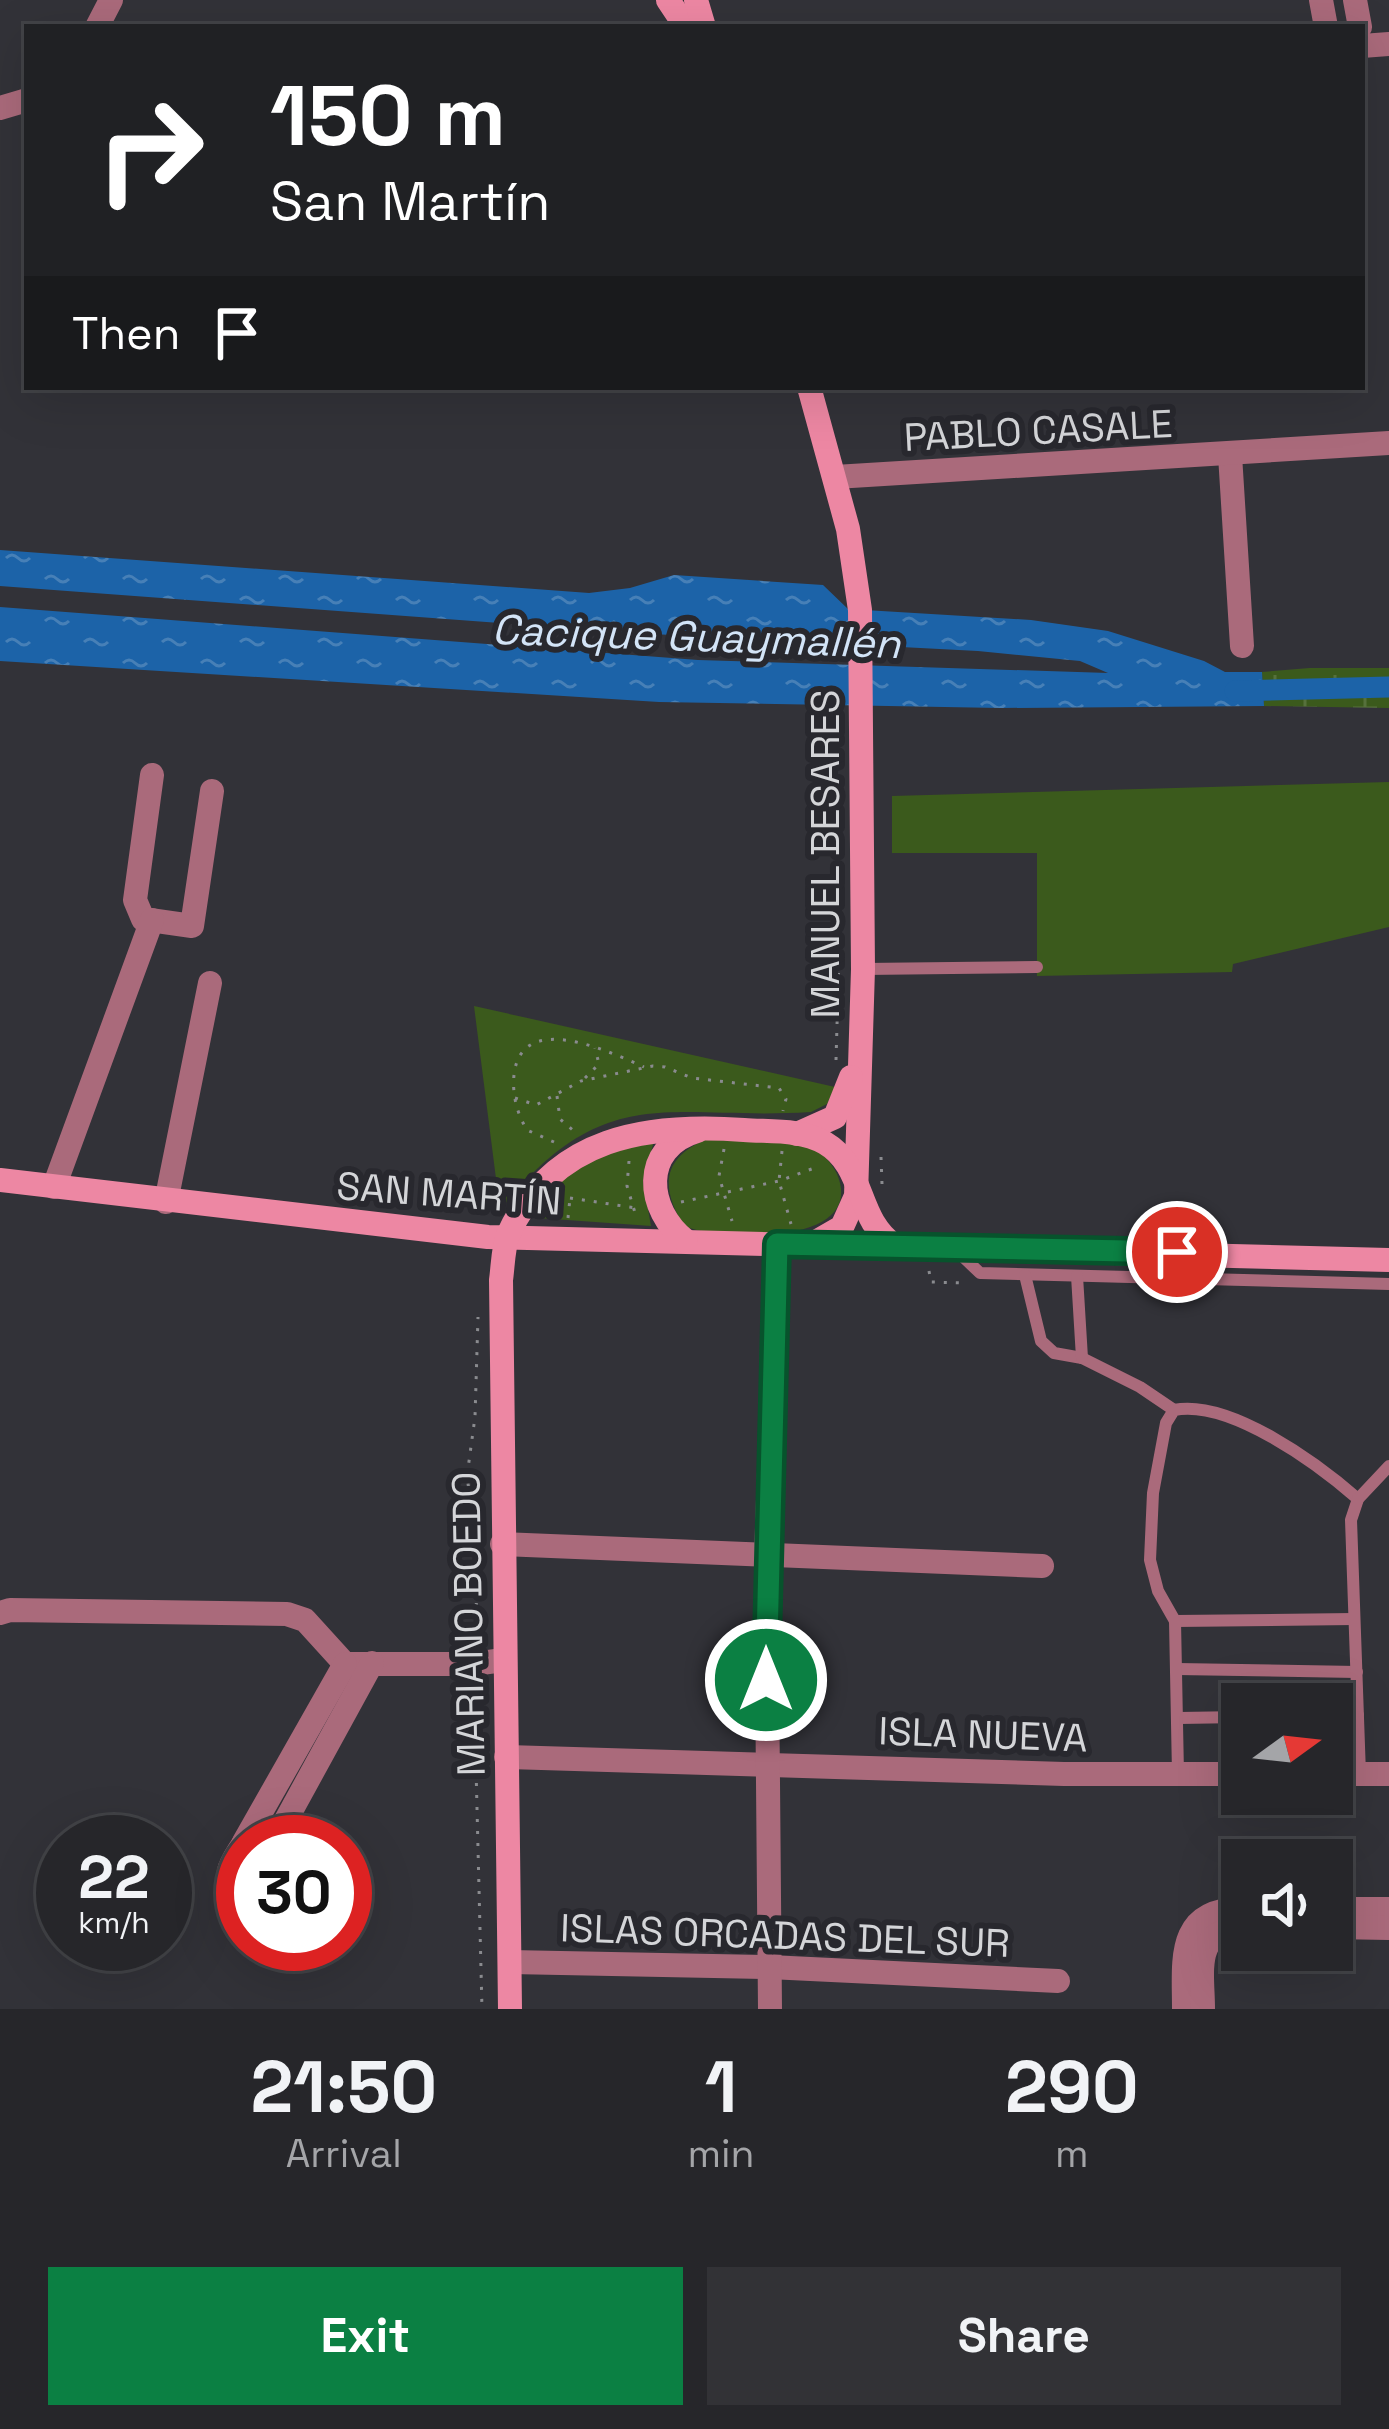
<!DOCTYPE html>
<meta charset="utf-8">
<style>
body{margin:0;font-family:"Space Grotesk",sans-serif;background:#323236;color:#f1f3f6;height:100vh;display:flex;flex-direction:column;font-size:45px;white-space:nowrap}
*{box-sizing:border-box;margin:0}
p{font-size:39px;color:#a4a5a8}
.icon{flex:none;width:66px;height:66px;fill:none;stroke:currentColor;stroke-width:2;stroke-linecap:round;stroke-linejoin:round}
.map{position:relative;height:2009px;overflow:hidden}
.sheet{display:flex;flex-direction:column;background:#26262a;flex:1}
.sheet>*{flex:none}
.guide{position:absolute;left:24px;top:24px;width:1341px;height:366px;border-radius:0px;box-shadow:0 12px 48px #0002,0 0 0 3px #424347;background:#202124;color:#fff;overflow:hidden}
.needle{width:78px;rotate:75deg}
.fabs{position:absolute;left:1221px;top:1683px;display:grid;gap:24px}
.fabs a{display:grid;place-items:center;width:132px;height:132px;border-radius:0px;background:#26262a;box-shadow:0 12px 48px #0002,0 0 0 3px #424347;font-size:60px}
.speed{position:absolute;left:36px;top:1815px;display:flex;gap:24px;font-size:60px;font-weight:700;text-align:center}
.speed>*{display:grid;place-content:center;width:156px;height:156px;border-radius:50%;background:#26262a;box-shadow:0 12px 48px #0002,0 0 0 3px #424347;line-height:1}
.speed small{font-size:30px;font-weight:400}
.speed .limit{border:18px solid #d22;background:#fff;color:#111}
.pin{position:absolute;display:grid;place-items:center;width:102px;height:102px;color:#fff;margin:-51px;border:6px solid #fff;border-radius:50%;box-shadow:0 3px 12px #0007}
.me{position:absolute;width:132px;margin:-66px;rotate:0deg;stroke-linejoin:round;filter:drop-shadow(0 0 9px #0008)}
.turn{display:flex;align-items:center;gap:42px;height:252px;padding:0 48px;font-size:54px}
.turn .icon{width:156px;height:156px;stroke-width:2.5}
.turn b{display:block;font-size:84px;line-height:102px}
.then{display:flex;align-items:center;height:114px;padding:0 48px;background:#0003;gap:24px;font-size:45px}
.eta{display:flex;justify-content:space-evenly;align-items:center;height:204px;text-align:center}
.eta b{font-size:72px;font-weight:800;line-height:84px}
.action{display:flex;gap:24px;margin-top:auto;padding:24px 48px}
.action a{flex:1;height:138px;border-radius:0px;background:#0b8043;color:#fff;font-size:48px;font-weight:800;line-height:138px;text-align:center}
.action a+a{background:#323236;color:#f1f3f6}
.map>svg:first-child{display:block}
.green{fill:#3b5a1c}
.wetland{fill:url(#wetland-marsh)}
.water{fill:url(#water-ripples)}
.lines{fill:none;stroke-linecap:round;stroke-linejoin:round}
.canal{stroke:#1c63a8;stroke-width:21}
.path{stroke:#8a8b8f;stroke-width:3;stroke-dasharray:3 9;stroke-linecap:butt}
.lane{stroke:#aa6a7b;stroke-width:12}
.street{stroke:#aa6a7b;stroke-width:24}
.secondary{stroke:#ed87a3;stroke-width:24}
.route-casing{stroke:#07532c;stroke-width:30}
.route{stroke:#0b8043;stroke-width:21}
.labels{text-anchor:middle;stroke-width:12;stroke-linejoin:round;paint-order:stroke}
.street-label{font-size:39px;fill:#d4d5d8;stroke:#28282e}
.water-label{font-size:42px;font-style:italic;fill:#d3e4f7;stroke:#28282e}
</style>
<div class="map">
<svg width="1389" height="2009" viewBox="0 0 1389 2009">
<defs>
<pattern id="wetland-marsh" width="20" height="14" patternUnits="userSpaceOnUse" patternTransform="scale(3)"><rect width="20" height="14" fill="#3b5a1c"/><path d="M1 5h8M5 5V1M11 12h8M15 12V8" fill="none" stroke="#56713c"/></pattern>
<pattern id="water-ripples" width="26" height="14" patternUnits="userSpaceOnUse" patternTransform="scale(3)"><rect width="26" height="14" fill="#1c63a8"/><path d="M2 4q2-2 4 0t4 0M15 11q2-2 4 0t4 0" fill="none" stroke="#4780b7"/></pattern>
</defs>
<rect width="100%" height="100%" fill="#323238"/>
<!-- green -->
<g class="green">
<polygon points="1389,782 1389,927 1233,964 1232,972 1037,976 1037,853 892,853 892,796"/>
<path d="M 474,1006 L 835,1087 L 827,1104 L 811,1112 C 668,1121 606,1078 500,1210 Z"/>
<path d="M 709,1138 C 739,1139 775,1136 803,1143 C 817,1147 831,1161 837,1174 C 868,1247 719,1241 684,1226 C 659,1185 663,1157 709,1138 Z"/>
<path d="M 654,1141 L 643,1181 L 651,1226 L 539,1218 C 548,1167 611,1152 654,1141 Z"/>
</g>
<!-- wetland -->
<polygon class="wetland" points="1310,668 1389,668 1389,708 1264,706 1262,672"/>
<!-- water -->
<polygon class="water" points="0,550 589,593 630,588 674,575 823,585 848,609 1031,620 1108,631 1204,661 1225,672 1262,672 1264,706 1001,708 659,702 0,661 0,607 698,660 1108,673 1080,661 978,651 633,633 0,586"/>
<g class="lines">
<!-- canal -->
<polyline class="canal" points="1235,691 1389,687"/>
<!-- path -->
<g class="path">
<polyline points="836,1060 839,956"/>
<polyline points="585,1078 599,1064 595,1048"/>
<polyline points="557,1096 560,1119 575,1132"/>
<polyline points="515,1098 536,1105 581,1081 653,1066 665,1067 692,1078 779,1088 786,1099 783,1111"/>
<path d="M 554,1142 L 527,1130 C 517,1114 512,1094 514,1075 C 521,1009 610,1052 644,1067"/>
<polyline points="724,1149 719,1176 732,1221"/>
<polyline points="782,1151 779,1181 791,1224"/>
<polyline points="881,1157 882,1184"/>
<polyline points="629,1161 627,1186 636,1216"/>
<polyline points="570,1198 636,1208"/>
<polyline points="681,1202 779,1181 817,1167"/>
<polyline points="568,1218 570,1198"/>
<polyline points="929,1271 931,1282 965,1283"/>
<polyline points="477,1642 475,1535 467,1476 475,1417 478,1317"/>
<polyline points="474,1687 482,2009"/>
</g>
<!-- lane -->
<g class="lane">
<polyline points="864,969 1037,967"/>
<polyline points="957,1251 980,1273 1389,1284"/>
<polyline points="1025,1275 1041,1341 1054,1353 1082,1358 1140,1387 1174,1410"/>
<polyline points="1077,1276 1082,1358"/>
<polyline points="1175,1621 1354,1619"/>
<polyline points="1177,1669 1357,1672"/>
<polyline points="1332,1715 1358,1715"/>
<polyline points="1179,1718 1242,1717"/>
<path d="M 1178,1774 L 1175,1621 L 1158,1591 L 1150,1560 L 1153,1493 L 1166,1423 L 1174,1410 C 1230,1399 1318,1464 1358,1499"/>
<polyline points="1360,1774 1351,1520 1358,1499 1389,1466"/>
</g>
<!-- street -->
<g class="street">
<polyline points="1321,0 1326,27"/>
<polyline points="1355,0 1360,27"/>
<polyline points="97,27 111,0"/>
<polyline points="1362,46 1389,44"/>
<polyline points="0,108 27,100"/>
<polyline points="1230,455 1242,646"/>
<polyline points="835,477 1389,443"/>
<polyline points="152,775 135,900 143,919 192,926 212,791"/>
<polyline points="54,1187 152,920"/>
<polyline points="166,1202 210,983"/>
<polyline points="502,1544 1042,1566"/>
<polyline points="0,1613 10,1610 287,1614 305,1620 345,1664 474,1664 503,1660"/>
<polyline points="506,1757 1064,1774 1242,1774"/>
<polyline points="1332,1774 1389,1774"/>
<polyline points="244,1842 345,1664"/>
<polyline points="274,1842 372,1663"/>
<path d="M 243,1844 C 233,1861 220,1875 236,1891 L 243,1889"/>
<polyline points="1332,1909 1389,1909"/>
<polyline points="1332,1927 1389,1928"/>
<polyline points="510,1962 769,1967 1058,1981"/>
<polyline points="770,2009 766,1556 777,1244"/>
<path d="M 1184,2009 C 1184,1960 1176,1909 1242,1909"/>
<path d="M 1203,2009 C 1203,1971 1192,1932 1242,1927"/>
</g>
<!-- secondary -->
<g class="secondary">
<polyline points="668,0 686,27"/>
<polyline points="696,0 704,27"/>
<polyline points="809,387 848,529 860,610 863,969 856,1196 842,1227 816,1242"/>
<polyline points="797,1134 835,1117 851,1077"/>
<polyline points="0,1180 488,1237 1389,1260"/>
<path d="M 686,1241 C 646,1210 640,1148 697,1131"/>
<path d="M 510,2009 L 501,1280 C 503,1266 503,1248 508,1235 C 553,1136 648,1123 744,1130 C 770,1132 801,1129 825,1143 C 866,1167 855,1219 895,1246"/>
</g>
</g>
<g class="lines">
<defs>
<polyline id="route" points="766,1680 777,1244 1177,1252"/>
</defs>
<!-- route casing -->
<use href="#route" class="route-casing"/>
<!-- route -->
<use href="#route" class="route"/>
</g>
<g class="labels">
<!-- street labels -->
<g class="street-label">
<text transform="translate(1038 430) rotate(-3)" y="14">PABLO CASALE</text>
<text transform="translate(825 854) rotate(-90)" y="14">MANUEL BESARES</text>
<text transform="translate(449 1193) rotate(4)" y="14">SAN MARTÍN</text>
<text transform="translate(468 1624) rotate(-91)" y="14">MARIANO BOEDO</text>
<text transform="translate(983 1734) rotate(2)" y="14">ISLA NUEVA</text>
<text transform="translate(785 1935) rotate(2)" y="14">ISLAS ORCADAS DEL SUR</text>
</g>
<!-- water labels -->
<g class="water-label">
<text transform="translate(696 636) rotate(2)" y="15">Cacique Guaymallén</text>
</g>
</g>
</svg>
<div class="fabs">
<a><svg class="needle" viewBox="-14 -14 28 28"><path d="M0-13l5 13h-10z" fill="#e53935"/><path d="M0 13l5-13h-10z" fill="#a4a5a8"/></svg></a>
<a><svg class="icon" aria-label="sound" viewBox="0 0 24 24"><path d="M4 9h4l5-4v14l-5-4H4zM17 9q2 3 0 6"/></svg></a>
</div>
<div class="speed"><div>22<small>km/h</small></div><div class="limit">30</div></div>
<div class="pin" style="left:1177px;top:1252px;background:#d93025"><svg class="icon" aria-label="arrive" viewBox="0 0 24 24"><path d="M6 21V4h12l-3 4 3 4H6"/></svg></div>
<svg class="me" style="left:766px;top:1680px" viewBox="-20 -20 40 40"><circle r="17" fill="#0b8043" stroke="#fff" stroke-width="3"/><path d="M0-11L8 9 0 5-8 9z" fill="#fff"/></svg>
<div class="guide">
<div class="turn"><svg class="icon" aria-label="right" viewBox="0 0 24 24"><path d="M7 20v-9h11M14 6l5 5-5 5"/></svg><div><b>150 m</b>San Martín</div></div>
<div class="then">Then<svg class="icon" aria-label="arrive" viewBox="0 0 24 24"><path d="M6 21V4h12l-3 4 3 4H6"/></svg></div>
</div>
</div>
<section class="sheet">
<div class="eta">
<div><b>21:50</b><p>Arrival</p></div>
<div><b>1</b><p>min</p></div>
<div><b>290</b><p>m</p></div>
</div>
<div class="action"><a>Exit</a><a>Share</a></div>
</section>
